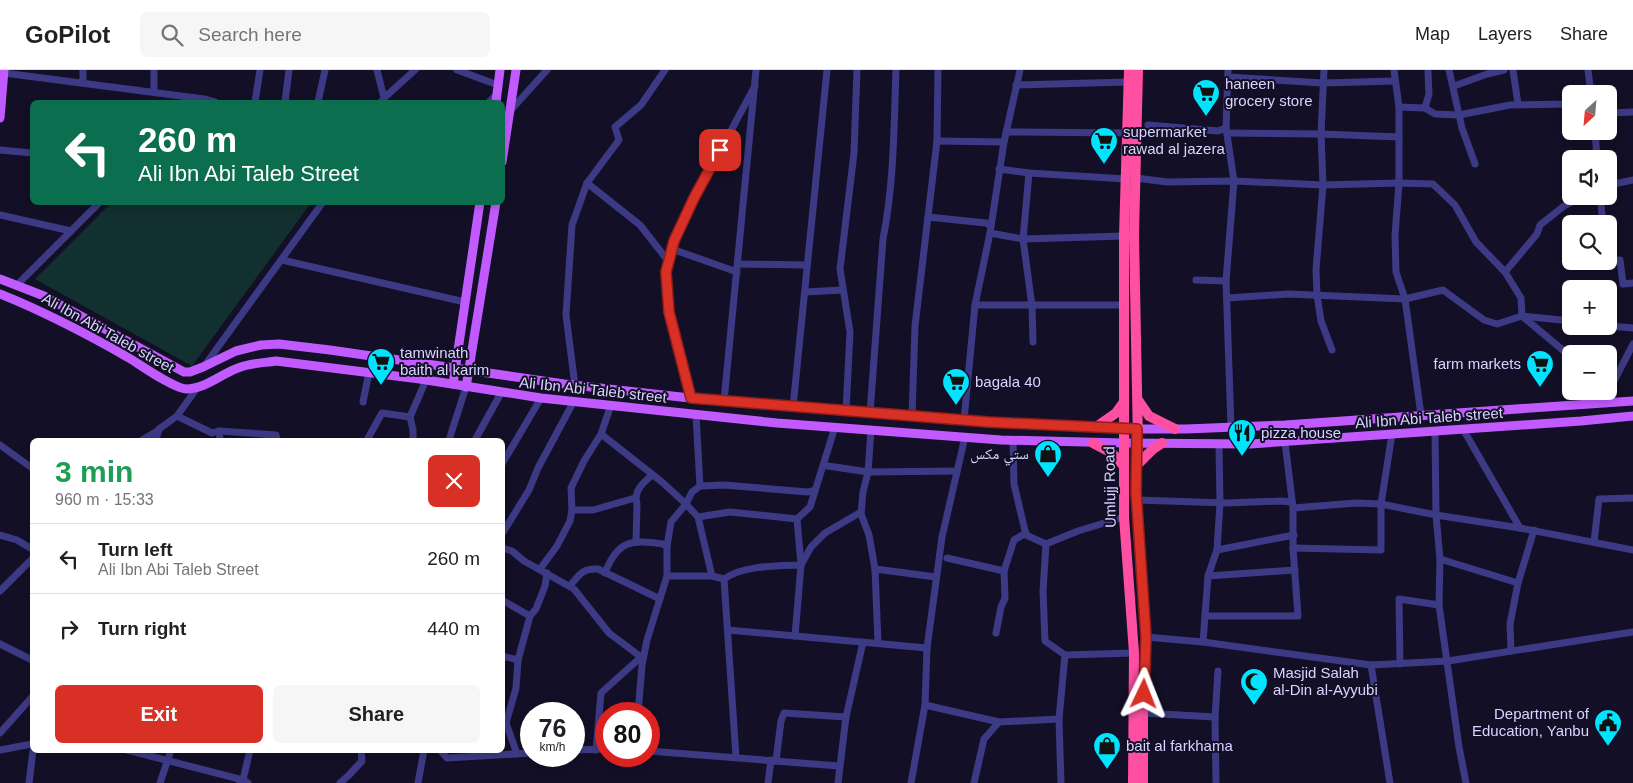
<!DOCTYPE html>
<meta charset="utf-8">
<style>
body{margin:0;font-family:Arial,"Noto Naskh Arabic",sans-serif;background:#f6f6f6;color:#202124;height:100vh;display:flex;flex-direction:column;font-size:19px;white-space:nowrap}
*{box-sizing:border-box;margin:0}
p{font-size:16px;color:#757577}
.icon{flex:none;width:28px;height:28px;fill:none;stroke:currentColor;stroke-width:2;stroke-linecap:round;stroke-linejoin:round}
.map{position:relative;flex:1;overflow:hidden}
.details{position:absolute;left:30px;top:368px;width:475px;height:315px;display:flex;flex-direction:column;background:#fff;border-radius:8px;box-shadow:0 2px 8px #0003}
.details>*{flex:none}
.top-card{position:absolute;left:30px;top:30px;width:475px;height:105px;border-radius:8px;box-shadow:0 2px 8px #0003;background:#0b6e4f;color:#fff;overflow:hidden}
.needle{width:32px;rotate:206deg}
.controls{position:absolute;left:1562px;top:15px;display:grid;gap:10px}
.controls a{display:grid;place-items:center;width:55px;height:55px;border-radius:8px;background:#fff;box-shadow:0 2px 8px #0003;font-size:25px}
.speed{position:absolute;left:520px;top:632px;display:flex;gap:10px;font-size:25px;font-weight:700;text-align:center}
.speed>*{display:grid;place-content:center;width:65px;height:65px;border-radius:50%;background:#fff;box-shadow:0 2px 8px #0003;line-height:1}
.speed small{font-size:12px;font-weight:400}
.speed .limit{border:8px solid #d22;background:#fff;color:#111}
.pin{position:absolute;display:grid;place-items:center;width:42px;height:42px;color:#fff;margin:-21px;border-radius:10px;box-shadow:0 2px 8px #0006}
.me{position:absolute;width:55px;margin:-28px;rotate:2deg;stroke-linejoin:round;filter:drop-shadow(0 0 4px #0008)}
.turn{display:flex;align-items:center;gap:18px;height:105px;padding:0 25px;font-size:22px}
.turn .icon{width:65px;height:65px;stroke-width:2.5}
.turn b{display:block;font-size:35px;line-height:42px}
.round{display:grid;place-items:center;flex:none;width:52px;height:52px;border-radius:8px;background:#f6f6f6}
.headline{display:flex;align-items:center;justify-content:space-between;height:85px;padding:0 25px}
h1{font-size:30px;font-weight:600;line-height:38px;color:#1e9e55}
.action{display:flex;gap:10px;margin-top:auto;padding:10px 25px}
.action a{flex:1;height:58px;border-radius:8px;background:#d93025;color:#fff;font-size:20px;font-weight:600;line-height:58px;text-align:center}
.action a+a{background:#f6f6f6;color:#202124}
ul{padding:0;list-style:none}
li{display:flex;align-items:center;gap:15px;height:70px;padding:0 25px;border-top:1px solid #e0e0e0}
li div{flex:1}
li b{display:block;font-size:19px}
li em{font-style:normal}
header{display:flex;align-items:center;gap:30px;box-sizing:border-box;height:70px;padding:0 25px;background:#fff;border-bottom:1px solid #e0e0e0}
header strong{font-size:24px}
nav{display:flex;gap:28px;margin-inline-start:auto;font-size:18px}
.search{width:350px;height:45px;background:#f6f6f6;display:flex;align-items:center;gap:12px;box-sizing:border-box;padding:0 18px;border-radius:8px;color:#757577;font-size:19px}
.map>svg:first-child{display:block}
.green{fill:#12302f}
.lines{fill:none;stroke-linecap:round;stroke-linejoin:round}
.minor{stroke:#3d3a85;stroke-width:7}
.major{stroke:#c25bff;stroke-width:9}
.highway{stroke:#ff4fa3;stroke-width:10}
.route-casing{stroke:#8d1f18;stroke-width:12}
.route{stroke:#d93025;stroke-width:9}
.labels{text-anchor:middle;stroke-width:4;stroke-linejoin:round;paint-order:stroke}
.poi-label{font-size:15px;fill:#d9d4ff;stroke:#130f26;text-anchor:start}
.street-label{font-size:15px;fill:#d9d4ff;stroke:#130f26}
</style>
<header>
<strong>GoPilot</strong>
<div class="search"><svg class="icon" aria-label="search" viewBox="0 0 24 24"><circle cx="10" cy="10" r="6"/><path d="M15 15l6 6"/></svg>Search here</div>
<nav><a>Map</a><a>Layers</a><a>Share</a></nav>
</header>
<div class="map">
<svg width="1633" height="713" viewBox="0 0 1633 713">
<rect width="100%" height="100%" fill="#130f26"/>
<!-- green -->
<polygon class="green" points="111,133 111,132 311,133 192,296 35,209"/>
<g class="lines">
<!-- minor -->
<g class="minor">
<polyline points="83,0 83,13"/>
<polyline points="377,0 384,28 381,32"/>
<polyline points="457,0 498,15"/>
<polyline points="1228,0 1226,58 1234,111 1226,211 1231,357"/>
<polyline points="1324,0 1321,64 1323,115 1316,200 1317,225 1321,251 1332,280"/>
<polyline points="1394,0 1399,37 1399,113 1395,165 1396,202 1405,229 1421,345"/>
<polyline points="1449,0 1462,58 1475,94"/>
<polyline points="1513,0 1518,34"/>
<polyline points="1588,0 1591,24"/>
<polyline points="4,3 204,29 215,32"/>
<polyline points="1228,7 1323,13 1395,11"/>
<polyline points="1016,15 1128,12"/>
<polyline points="1454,16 1487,4 1504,0"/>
<polyline points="154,22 154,0"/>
<polyline points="384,28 415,0"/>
<polyline points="255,32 260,0"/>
<polyline points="285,32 289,0"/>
<polyline points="318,32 325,0"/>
<polyline points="489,32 497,24"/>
<polyline points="1399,37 1425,38 1435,44 1459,45 1510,35 1571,34"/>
<polyline points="1425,38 1429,24 1428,2"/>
<polyline points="510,41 547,0"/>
<polyline points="1609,43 1633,42"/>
<polyline points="1148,55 1218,61 1226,58"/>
<polyline points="1595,61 1597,89"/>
<polyline points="1006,62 1128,63"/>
<polyline points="1227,63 1321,64 1399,67"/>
<polyline points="937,71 1004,72"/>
<polyline points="0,80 32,83"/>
<polyline points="999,99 1029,103 1126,109"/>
<polyline points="1029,103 1023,169 1032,236 1033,272"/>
<polyline points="1136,108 1167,112 1234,111 1323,115 1399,113 1433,114 1455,135 1476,172 1505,202 1521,228 1522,246 1571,251"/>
<polyline points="587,113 640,155 669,192"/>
<polyline points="1609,115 1633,110"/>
<polyline points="1600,126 1603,154"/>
<polyline points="0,145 71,161"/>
<polyline points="928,147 986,153 991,156"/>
<polyline points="990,163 1023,169 1124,166"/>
<polyline points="672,179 737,202"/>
<polyline points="282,190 465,232"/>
<polyline points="1609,190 1620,190 1623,214 1633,213"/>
<polyline points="738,194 807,195"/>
<polyline points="1505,202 1537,164 1540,155 1564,136 1583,126"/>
<polyline points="1196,210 1226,211"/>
<polyline points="17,215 100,132"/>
<polyline points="805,222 843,220"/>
<polyline points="1228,228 1288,224 1405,229 1443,220 1484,250 1497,254 1522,246 1571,287"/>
<polyline points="975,235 1123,235"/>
<polyline points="1609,256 1633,258"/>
<polyline points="205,295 323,132"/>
<polyline points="575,316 566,245 572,155 587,113 619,70 615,57 641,35 665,0"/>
<polyline points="1604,321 1605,334"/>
<polyline points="1609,321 1633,274"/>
<polyline points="691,328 669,242 666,202 674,171 694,129 755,16"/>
<polyline points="724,331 756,0"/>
<polyline points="363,332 369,302"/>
<polyline points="793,337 827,0"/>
<polyline points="846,341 850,262 840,199 854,83 857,0"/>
<path d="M 870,343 L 883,169 C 894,114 894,56 896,0"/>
<polyline points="696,345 700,416 692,422 686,434 698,447 712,506 724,509 736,687"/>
<polyline points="177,346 212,363 219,361 220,370"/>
<polyline points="912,346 915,256 937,71 938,0"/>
<polyline points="964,350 975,235 990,163 1004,72 1020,0"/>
<polyline points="1463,359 1520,458"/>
<polyline points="871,360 868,402 863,422 861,444 869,465 875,499 878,573"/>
<polyline points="219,361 276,365 277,370"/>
<polyline points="1435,361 1436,445 1440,489 1439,535 1459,677 1466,713"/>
<polyline points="601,364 662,412 686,434 671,452 667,476 667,506 647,570 642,595 638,644"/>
<polyline points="142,370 159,360"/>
<polyline points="156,370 159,359 177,346 197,318"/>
<polyline points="367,370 382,343 410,347"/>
<polyline points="413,370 413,360 410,347 426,310"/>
<polyline points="449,370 466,317"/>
<polyline points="475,370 501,323"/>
<polyline points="1013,370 1014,414 1026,465 1046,474 1043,521 1045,571 1065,585 1134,583"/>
<polyline points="0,375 32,398"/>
<polyline points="502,394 541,328"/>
<polyline points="828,396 868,402 957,401"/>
<polyline points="700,416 724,415 808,422 815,420"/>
<polyline points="1137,430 1226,433 1282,431 1292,432"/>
<polyline points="1293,438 1356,433 1381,434 1436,445 1520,458 1633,480"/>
<polyline points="572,440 593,440 635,428"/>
<polyline points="698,447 730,442 797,449"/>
<polyline points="502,464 529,420 538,398 574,331"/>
<polyline points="0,465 17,470 32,479"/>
<path d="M 636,471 L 637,434 C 633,421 643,413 652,405"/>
<polyline points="1594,472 1599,429 1633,428"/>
<polyline points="1046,474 1078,461 1124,447"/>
<polyline points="502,478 512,481 524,491 574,519 609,563 641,587 642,592"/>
<polyline points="1293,478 1381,480 1381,434 1392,364"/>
<polyline points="1217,480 1294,465"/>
<polyline points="947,488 1004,501"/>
<polyline points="1440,489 1518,513"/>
<polyline points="540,499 557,476 570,451 572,440 571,418 584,391 601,364 611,335"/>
<polyline points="875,499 936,507"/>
<path d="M 605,503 C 618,469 632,470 663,474 L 667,476"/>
<polyline points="667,506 712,506"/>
<polyline points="1208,506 1295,500"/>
<path d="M 724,509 C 743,495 779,496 801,495 L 811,477 L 825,463 L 861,442"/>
<path d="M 570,516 C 579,505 582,498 598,499 L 660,529"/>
<polyline points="0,521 32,489"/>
<polyline points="502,530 530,546"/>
<polyline points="1205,546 1298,546 1293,478 1293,438 1285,372"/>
<polyline points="728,560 927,578"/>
<polyline points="996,563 1001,537 1005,528 1004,501 1014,470 1026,463"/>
<polyline points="795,566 801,495 797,449 810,437 835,357"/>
<polyline points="1146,567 1203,572 1371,595 1448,591 1633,562"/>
<polyline points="1203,572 1208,506 1217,480 1220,433 1219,374"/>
<polyline points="0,574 32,590"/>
<polyline points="1511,581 1510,554 1518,513 1534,460"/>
<polyline points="502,586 518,590"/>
<polyline points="1400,594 1399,529 1439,535"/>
<polyline points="1371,595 1390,713"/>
<polyline points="925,635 999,652"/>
<polyline points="1143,643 1215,647"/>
<polyline points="0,663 32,627"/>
<polyline points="0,680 32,674"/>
<polyline points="127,680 243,710 248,713"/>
<polyline points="440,680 447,688 531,683"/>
<polyline points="574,680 606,679"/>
<polyline points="596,680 601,623 641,587"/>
<polyline points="649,681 839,696"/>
<polyline points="517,684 506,653 516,618 518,590 530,546 536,539 545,516 547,503"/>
<polyline points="776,691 781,651 784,643 846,647"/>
<polyline points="29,713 33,680"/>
<polyline points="160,713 171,680"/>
<polyline points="240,713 243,710 250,680"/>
<polyline points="340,713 349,705 362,691 361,680"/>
<polyline points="418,713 424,680"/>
<polyline points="768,713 771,690"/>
<polyline points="838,713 846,647 863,572"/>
<polyline points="911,713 925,635 927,578 942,467 965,367"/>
<polyline points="974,713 984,669 999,652 1059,649"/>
<polyline points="1061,713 1059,649 1065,585"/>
<polyline points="1216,713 1215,647 1218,601"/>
</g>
<!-- major -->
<g class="major">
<polyline points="496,32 500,0"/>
<polyline points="0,48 4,0"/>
<polyline points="502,92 516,0"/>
<polyline points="0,209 44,226 184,302 190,302 203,297 236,281 261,275 279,274 330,280 564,314 708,330 988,352 1124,359 1186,359 1285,355 1633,331"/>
<path d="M 0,224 C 45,242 87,264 129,288 C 142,296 173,318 186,319 C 205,319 221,304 238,298 C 250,293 263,293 276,291 L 420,309 L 541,328 L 777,353 L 1001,370 L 1124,373 L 1250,374 L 1581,351 L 1633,346"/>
<polyline points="453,314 480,132"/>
<polyline points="466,317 496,132"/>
</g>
<!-- highway -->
<g class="highway">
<polyline points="1129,0 1124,166 1124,447 1134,583 1133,713"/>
<polyline points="1138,0 1134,165 1138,373 1136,422 1146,567 1143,643 1143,713"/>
<polyline points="1138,330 1149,346 1175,359"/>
<polyline points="1096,357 1116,343 1124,332"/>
<polyline points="1093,373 1112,383 1124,396"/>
<polyline points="1138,394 1153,379 1162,373"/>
</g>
</g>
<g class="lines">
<defs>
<polyline id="route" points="720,80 694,128 674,171 666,202 669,242 691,328 988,352 1137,359 1136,422 1146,567 1144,624"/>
</defs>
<!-- route casing -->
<use href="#route" class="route-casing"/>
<!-- route -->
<use href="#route" class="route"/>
</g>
<!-- icons -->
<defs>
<symbol id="supermarket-pin" viewBox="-11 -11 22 30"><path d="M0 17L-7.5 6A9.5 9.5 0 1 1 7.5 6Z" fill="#00e5ff" stroke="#130f26"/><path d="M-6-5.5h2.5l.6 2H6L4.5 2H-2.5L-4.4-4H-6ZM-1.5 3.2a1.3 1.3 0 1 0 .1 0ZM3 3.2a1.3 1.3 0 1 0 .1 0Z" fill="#111"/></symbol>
<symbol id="restaurant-pin" viewBox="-11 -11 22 30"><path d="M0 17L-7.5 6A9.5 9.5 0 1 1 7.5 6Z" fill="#00e5ff" stroke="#130f26"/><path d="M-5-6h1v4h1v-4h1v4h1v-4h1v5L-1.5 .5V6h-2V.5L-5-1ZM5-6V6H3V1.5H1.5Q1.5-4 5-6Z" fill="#111"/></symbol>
<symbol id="shop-pin" viewBox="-11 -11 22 30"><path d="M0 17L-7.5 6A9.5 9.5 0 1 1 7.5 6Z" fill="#00e5ff" stroke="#130f26"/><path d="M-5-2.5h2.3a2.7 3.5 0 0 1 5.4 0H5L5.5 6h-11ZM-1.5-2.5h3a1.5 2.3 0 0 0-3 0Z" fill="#111"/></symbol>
<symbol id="mosque-pin" viewBox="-11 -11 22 30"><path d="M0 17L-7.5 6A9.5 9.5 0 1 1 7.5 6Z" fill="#00e5ff" stroke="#130f26"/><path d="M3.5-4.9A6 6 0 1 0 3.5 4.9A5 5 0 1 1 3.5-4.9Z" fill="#111"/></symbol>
<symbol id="civic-pin" viewBox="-11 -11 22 30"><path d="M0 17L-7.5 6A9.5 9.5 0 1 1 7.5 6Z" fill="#00e5ff" stroke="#130f26"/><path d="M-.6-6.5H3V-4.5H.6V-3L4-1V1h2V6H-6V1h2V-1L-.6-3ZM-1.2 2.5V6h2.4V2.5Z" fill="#111"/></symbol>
</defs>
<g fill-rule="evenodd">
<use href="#supermarket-pin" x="1190" y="7" width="32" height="43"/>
<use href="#supermarket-pin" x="1088" y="55" width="32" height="43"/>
<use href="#supermarket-pin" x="365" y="276" width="32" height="43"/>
<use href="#supermarket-pin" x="1524" y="278" width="32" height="43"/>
<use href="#supermarket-pin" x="940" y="296" width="32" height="43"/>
<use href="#restaurant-pin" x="1226" y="347" width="32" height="43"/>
<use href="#shop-pin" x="1032" y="368" width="32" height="43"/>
<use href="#mosque-pin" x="1238" y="596" width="32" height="43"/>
<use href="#civic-pin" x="1592" y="637" width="32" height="43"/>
<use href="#shop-pin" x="1091" y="660" width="32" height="43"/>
</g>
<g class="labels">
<!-- poi labels -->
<g class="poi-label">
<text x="1225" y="19">haneen<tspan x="1225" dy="17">grocery store</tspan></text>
<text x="1123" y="67">supermarket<tspan x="1123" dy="17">rawad al jazera</tspan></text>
<text x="400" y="288">tamwinath<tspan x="400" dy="17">baith al karim</tspan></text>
<text x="1521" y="299" text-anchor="end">farm markets</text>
<text x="975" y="317">bagala 40</text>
<text x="1261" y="368">pizza house</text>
<text x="1029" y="389" text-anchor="end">ستي مكس</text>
<text x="1273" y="608">Masjid Salah<tspan x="1273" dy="17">al-Din al-Ayyubi</tspan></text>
<text x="1589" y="649" text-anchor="end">Department of<tspan x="1589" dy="17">Education, Yanbu</tspan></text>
<text x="1126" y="681">bait al farkhama</text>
</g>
<!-- street labels -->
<g class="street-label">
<text transform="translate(108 263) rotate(29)" y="5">Ali Ibn Abi Taleb street</text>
<text transform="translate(593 320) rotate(6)" y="5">Ali Ibn Abi Taleb street</text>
<text transform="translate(1429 348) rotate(-4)" y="5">Ali Ibn Abi Taleb street</text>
<text transform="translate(1110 417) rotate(-91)" y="5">Umlujj Road</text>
</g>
</g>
</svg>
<div class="controls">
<a><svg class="needle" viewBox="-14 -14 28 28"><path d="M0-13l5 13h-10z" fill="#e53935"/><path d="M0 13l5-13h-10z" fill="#757577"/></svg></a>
<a><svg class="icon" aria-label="sound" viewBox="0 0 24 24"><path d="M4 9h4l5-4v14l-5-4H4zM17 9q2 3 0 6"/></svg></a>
<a><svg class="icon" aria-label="search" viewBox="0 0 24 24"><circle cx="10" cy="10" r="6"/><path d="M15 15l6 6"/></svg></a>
<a>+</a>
<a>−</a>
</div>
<div class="speed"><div>76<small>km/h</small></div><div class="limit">80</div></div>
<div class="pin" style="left:720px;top:80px;background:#d93025"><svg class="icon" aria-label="arrive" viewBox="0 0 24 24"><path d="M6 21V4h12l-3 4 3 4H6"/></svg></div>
<svg class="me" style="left:1144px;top:624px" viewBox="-20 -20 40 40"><path d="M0-17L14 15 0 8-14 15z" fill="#d93025" stroke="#fff" stroke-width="4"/></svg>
<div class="top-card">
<div class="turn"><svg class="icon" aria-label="left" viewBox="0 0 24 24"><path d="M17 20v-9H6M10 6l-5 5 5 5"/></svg><div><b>260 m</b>Ali Ibn Abi Taleb Street</div></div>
</div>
<section class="details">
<div class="headline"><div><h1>3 min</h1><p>960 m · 15:33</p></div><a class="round" style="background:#d93025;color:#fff"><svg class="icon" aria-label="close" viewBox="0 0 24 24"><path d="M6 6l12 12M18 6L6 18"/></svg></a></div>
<ul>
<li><svg class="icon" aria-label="left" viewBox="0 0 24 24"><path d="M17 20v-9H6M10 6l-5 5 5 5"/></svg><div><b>Turn left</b><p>Ali Ibn Abi Taleb Street</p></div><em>260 m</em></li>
<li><svg class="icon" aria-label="right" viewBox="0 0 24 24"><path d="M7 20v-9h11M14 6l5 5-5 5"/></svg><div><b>Turn right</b></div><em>440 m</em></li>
</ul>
<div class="action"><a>Exit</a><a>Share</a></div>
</section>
</div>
